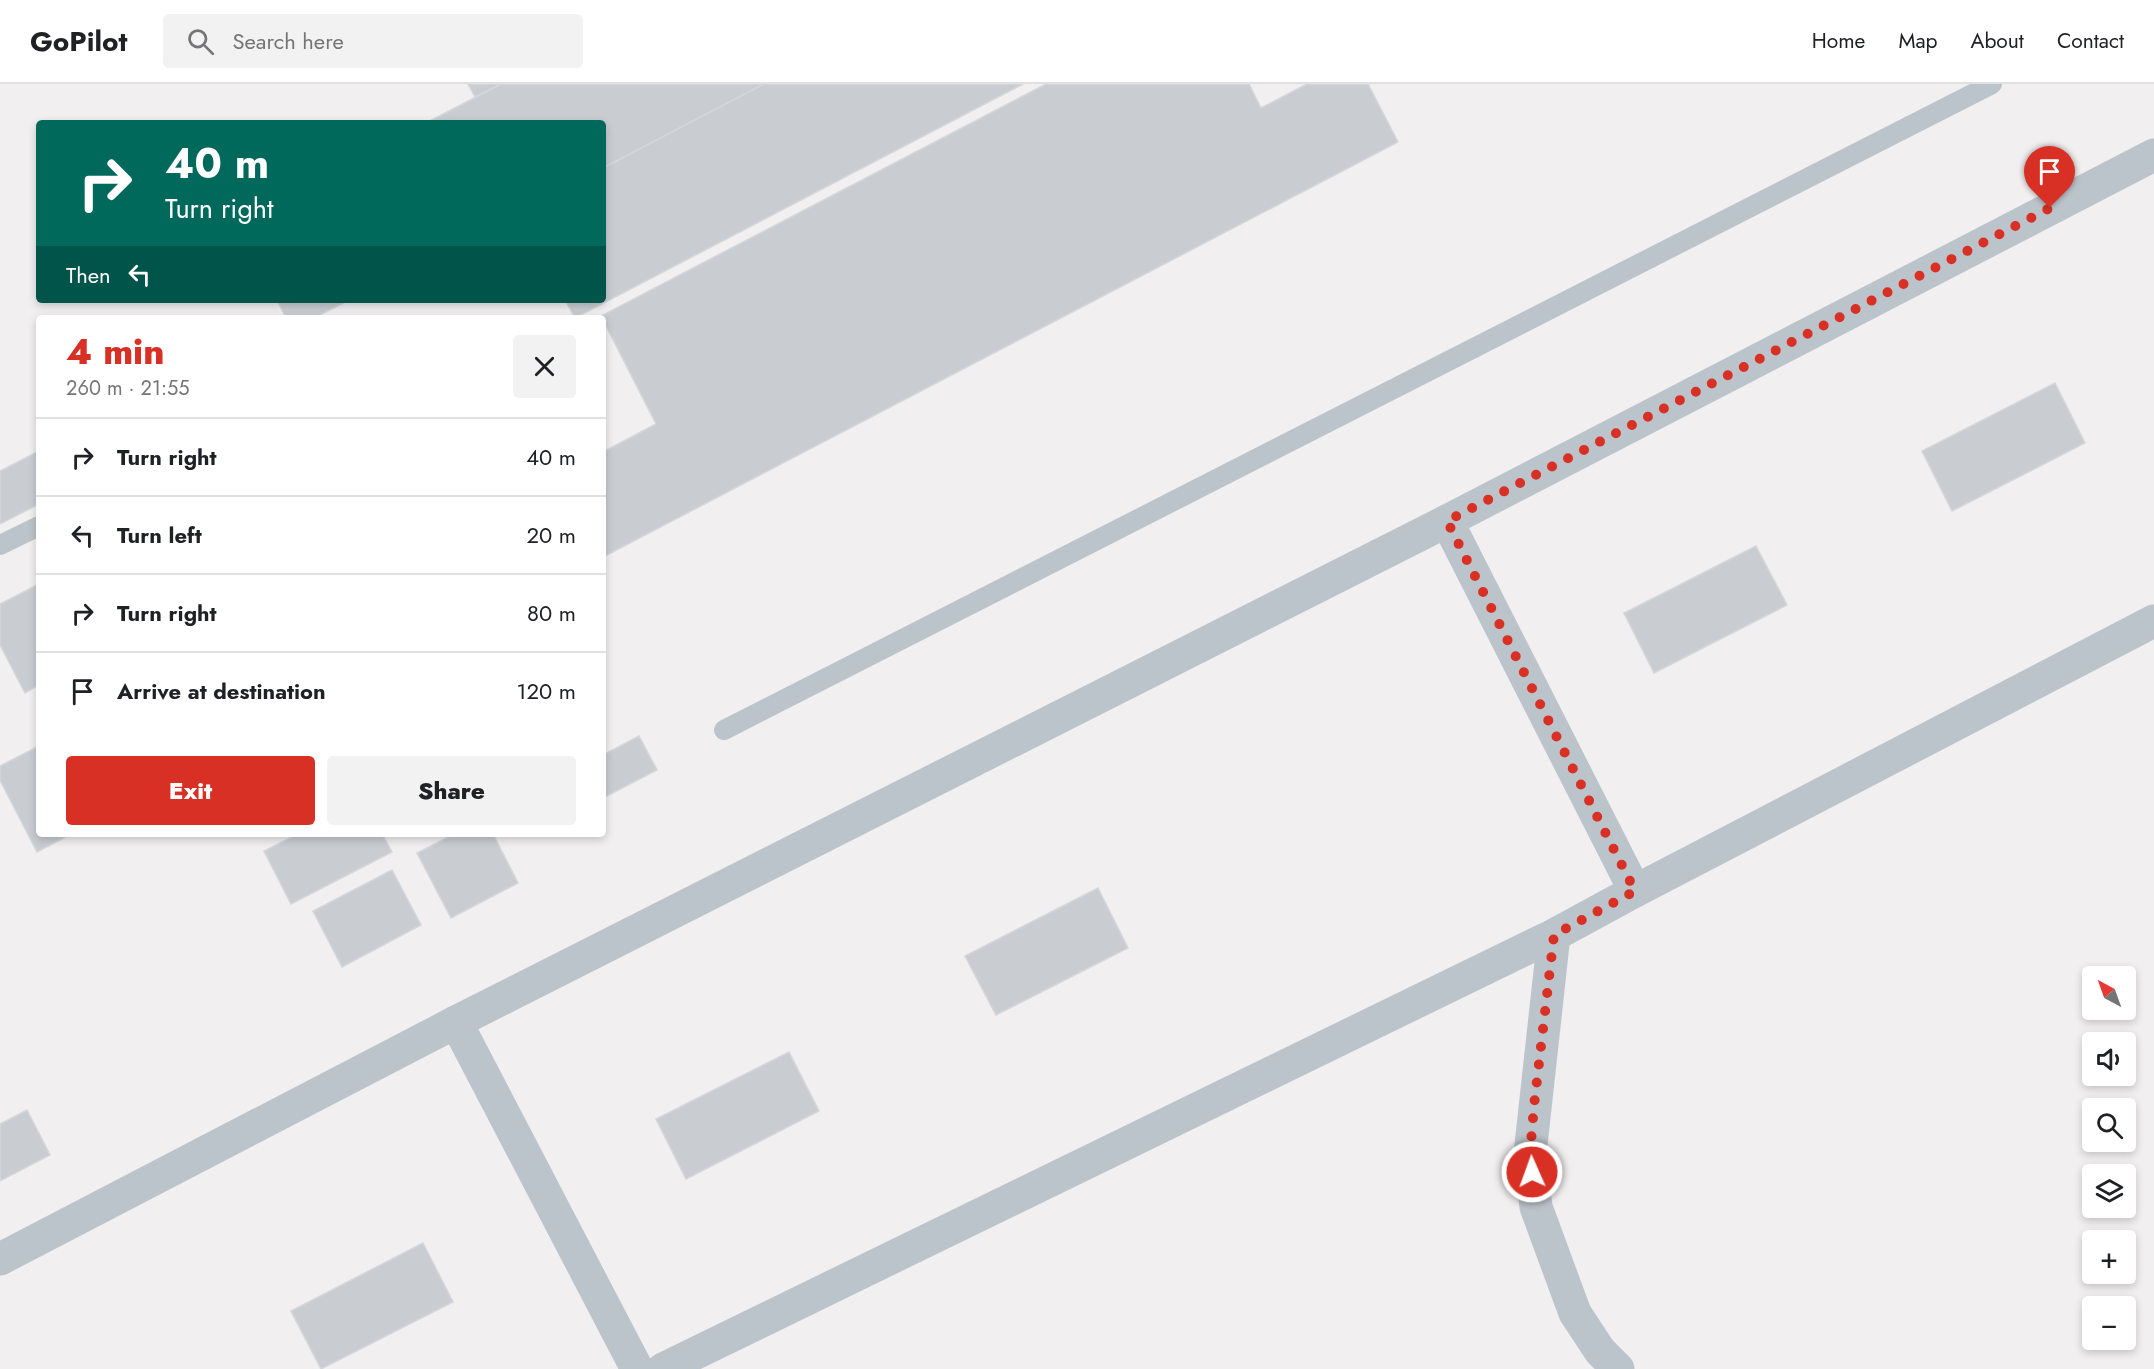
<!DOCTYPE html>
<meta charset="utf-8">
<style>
body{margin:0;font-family:Jost,sans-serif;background:#f2f2f2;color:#202124;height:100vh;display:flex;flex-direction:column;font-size:22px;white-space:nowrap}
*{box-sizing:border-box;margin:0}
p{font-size:20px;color:#757577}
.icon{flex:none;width:33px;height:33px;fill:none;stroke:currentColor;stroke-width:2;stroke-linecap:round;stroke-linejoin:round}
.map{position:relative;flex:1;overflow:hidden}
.panel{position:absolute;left:36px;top:231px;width:570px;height:522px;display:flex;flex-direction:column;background:#fff;border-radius:6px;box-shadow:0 3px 9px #0003}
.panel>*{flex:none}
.banner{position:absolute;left:36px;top:36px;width:570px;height:183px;border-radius:6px;box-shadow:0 3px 9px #0003;background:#00695c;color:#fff;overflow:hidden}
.needle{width:39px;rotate:319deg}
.buttons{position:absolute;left:2082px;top:882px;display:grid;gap:12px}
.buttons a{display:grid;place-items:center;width:54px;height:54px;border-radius:6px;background:#fff;box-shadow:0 3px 9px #0003;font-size:30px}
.pin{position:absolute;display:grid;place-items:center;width:51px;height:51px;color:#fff;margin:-62px -26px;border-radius:50% 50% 50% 0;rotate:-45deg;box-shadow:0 0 6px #0007}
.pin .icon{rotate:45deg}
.me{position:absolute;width:66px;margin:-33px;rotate:358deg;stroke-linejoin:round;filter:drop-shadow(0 0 4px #0008)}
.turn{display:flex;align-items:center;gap:21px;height:126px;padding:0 30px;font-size:27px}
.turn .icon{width:78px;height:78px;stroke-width:2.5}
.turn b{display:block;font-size:42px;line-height:51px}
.then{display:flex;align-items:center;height:57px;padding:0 30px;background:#0003;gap:12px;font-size:22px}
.round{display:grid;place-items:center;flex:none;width:63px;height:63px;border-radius:6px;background:#f2f2f2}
.headline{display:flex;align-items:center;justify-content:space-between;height:102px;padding:0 30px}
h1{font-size:36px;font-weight:800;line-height:45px;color:#d93025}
.action{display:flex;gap:12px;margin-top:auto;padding:12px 30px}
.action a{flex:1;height:69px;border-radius:6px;background:#d93025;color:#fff;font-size:24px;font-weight:800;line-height:69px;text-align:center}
.action a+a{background:#f2f2f2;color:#202124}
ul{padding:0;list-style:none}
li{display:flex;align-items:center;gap:18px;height:78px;padding:0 30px;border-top:2px solid #e0e0e0}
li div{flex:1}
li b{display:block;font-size:22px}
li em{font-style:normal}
header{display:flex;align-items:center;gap:36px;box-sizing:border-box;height:84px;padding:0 30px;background:#fff;border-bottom:2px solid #e0e0e0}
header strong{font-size:28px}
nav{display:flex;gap:33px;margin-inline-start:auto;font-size:21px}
.search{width:420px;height:54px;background:#f2f2f2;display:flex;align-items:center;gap:15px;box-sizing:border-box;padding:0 21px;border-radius:6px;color:#757577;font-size:22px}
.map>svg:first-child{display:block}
.building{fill:#c9cdd1;stroke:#d4d6da;stroke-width:1.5}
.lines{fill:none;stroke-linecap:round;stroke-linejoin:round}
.lane{stroke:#bcc4cb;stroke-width:20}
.street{stroke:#bcc4cb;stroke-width:33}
.route{stroke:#d93025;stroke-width:10;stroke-dasharray:0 18}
</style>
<header>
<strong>GoPilot</strong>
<div class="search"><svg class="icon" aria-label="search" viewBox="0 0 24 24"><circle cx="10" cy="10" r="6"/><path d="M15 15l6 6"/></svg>Search here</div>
<nav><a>Home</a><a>Map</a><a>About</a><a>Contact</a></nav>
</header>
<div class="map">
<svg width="2154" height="1285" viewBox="0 0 2154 1285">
<rect width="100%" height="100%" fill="#f1efef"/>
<!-- building -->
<g class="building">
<polygon points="468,0 501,0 475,13"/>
<polygon points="501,0 764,0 603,84 603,39 426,39"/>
<polygon points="764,0 1023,0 575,234 565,216 603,216 603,84"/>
<polygon points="1046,0 1249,0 1261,24 1307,0 1368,0 1398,58 603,473 603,368 656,340 601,232"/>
<polygon points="277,216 349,216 314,234 286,234"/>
<polygon points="2055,299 2085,359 1952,427 1922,367"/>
<polygon points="39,367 39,420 0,440 0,387"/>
<polygon points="1756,462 1787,521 1654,589 1624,529"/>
<polygon points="39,500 39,601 25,609 0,561 0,520"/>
<polygon points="639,652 657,686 603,714 603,671"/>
<polygon points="39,662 39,750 71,750 37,768 0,696 0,682"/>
<polygon points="298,750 382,750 392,768 291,820 264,767"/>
<polygon points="454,750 493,750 518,799 451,834 417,769"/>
<polygon points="392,786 421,841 342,883 313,827"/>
<polygon points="1098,804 1128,864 996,931 965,872"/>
<polygon points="789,968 819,1027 686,1095 656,1035"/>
<polygon points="27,1026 50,1071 0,1097 0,1040"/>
<polygon points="423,1159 453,1218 321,1285 291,1227"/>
</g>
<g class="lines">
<!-- lane -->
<g class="lane">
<polyline points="0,461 39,442"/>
<polyline points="724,646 1992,0"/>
</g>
<!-- street -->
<g class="street">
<polyline points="1447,437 1635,807"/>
<polyline points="1554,851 1530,1070 1536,1123 1575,1229 1600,1267 1618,1285"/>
<polyline points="456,938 637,1285"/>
<polyline points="0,1175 456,938 1447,437 2154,71"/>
<polyline points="663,1285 1554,851 1635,807 2154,537"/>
</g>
</g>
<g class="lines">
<!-- route -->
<polyline class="route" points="1532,1088 1530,1070 1534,1022 1554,851 1635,807 1447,437 2050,124"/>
</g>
</svg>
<div class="buttons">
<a><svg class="needle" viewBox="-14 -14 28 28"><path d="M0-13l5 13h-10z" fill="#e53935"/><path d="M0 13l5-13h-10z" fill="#757577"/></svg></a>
<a><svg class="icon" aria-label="sound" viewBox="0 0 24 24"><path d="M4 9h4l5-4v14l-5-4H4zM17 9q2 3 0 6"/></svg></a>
<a><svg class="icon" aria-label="search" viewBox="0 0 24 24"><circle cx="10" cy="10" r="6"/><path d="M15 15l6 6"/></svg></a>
<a><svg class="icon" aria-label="layers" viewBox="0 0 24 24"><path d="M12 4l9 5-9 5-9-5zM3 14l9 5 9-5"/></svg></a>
<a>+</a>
<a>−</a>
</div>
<div class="pin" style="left:2050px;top:124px;background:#d93025"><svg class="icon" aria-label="arrive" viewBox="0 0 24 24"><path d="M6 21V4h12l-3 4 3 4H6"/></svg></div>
<svg class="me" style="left:1532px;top:1088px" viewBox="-20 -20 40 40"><circle r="17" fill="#d93025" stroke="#fff" stroke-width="3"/><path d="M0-11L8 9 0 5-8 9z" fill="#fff"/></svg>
<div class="banner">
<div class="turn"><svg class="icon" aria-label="right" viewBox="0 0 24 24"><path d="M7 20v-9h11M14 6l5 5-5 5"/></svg><div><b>40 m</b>Turn right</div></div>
<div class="then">Then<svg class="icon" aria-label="left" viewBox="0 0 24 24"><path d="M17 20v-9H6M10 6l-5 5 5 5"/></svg></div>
</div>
<section class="panel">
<div class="headline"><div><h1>4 min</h1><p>260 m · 21:55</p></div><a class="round"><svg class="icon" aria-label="close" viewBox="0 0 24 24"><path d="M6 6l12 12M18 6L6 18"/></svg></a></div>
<ul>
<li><svg class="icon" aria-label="right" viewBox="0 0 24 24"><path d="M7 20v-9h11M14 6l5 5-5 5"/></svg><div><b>Turn right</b></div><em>40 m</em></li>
<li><svg class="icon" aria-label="left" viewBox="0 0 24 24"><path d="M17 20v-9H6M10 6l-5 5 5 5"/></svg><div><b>Turn left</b></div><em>20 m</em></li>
<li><svg class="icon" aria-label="right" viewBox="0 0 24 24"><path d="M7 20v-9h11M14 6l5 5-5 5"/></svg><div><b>Turn right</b></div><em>80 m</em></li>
<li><svg class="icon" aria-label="arrive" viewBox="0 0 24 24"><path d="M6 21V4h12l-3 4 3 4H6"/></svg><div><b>Arrive at destination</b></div><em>120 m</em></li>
</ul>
<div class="action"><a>Exit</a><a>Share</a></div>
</section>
</div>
